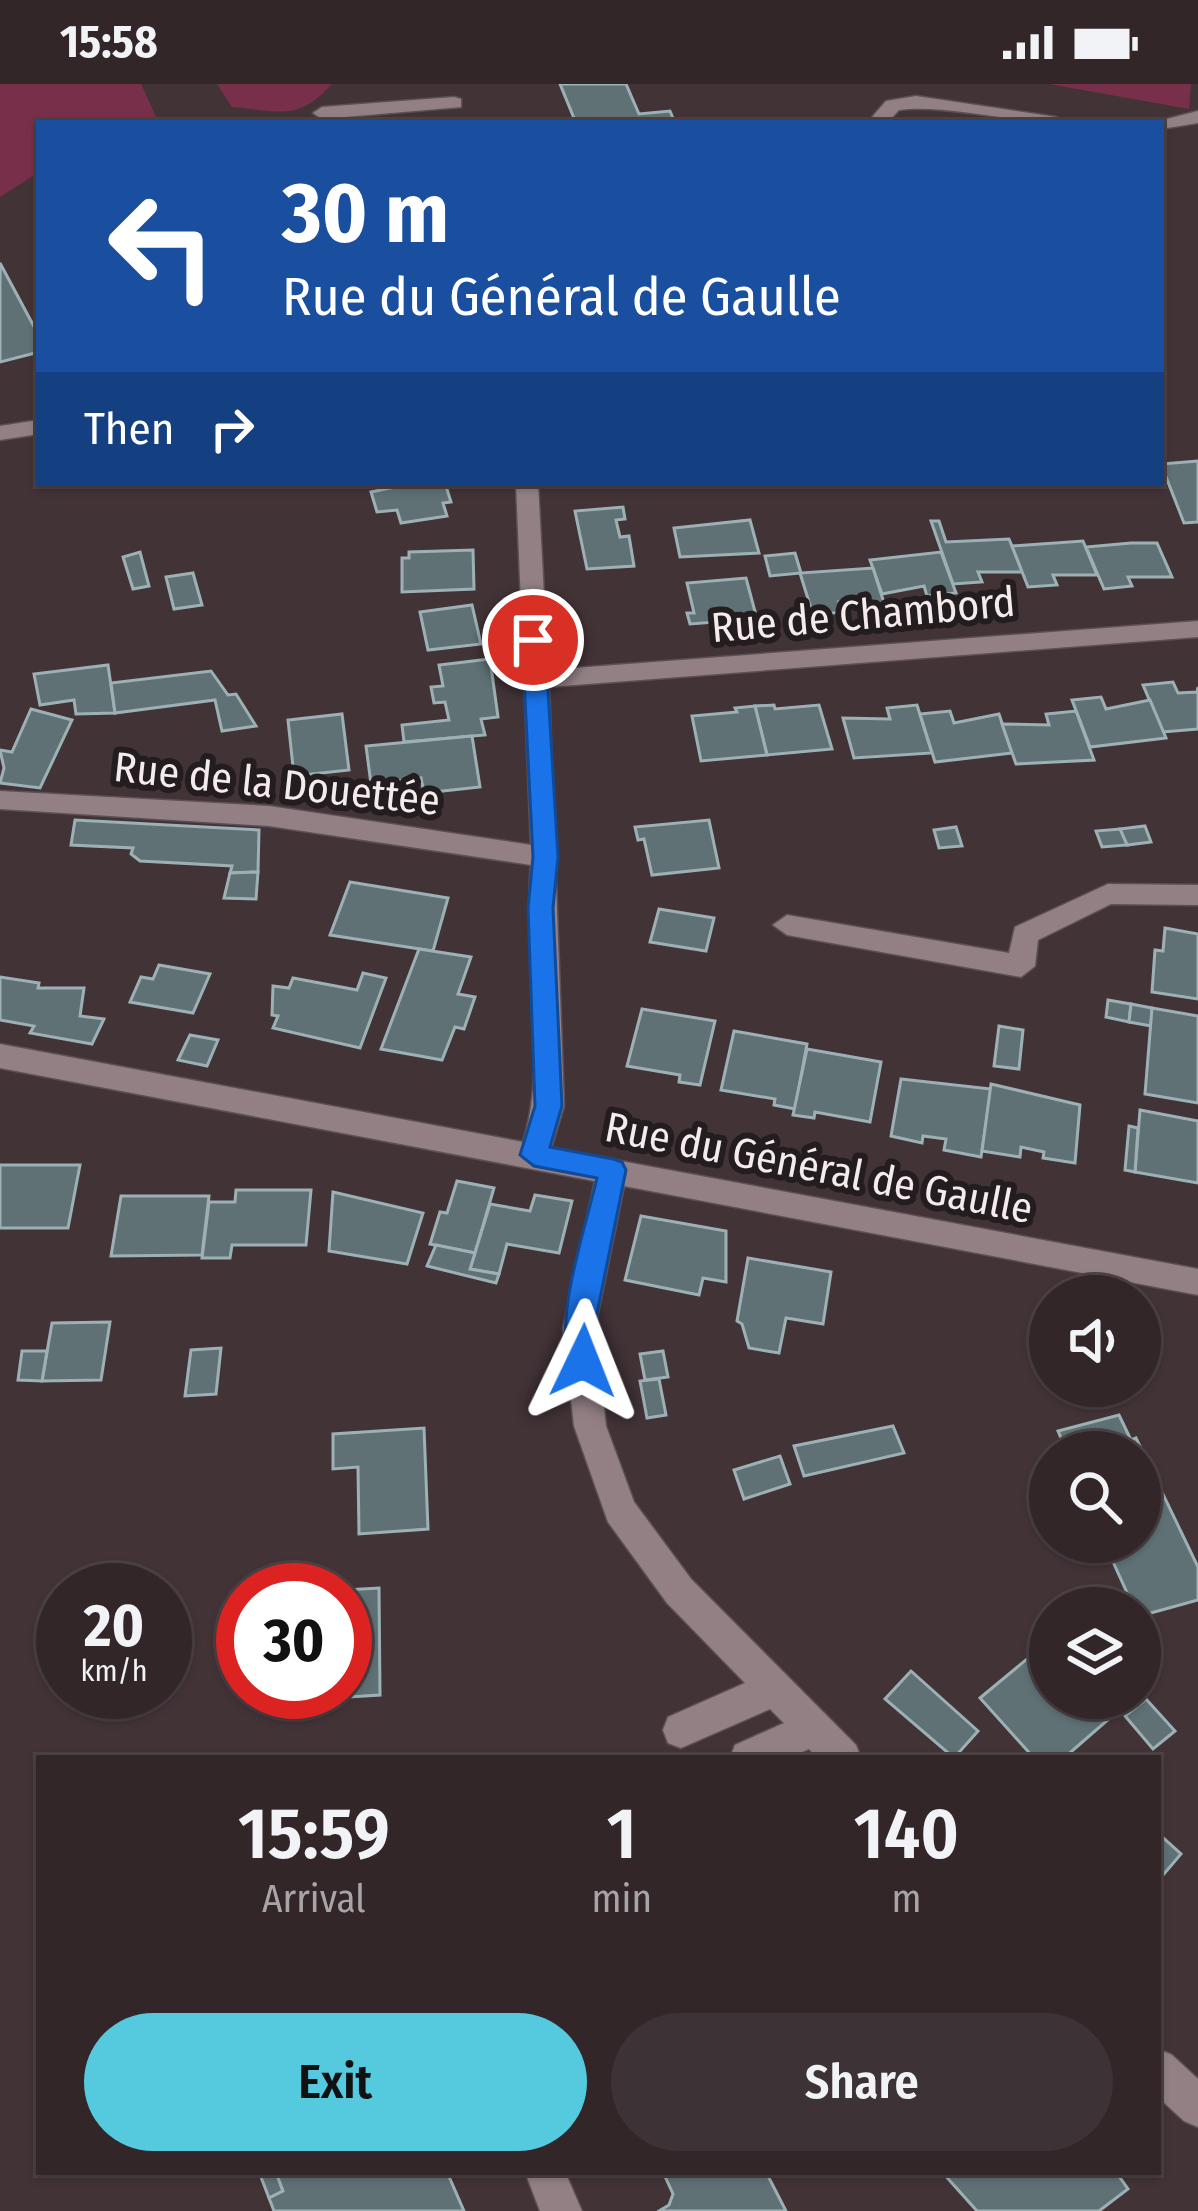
<!DOCTYPE html>
<meta charset="utf-8">
<style>
body{margin:0;font-family:"Fira Sans Condensed",sans-serif;background:#3d3235;color:#f1f3f6;height:100vh;display:flex;flex-direction:column;font-size:45px;white-space:nowrap}
*{box-sizing:border-box;margin:0}
p{font-size:39px;color:#a8a5a8}
.icon{flex:none;width:66px;height:66px;fill:none;stroke:currentColor;stroke-width:2;stroke-linecap:round;stroke-linejoin:round}
.map{position:relative;flex:1;overflow:hidden}
.details{position:absolute;left:36px;top:1671px;width:1125px;height:420px;display:flex;flex-direction:column;background:#322629;border-radius:0px;box-shadow:0 3px 9px #0004,0 0 0 3px #4d4346}
.details>*{flex:none}
.banner{position:absolute;left:36px;top:36px;width:1128px;height:366px;border-radius:0px;box-shadow:0 3px 9px #0004,0 0 0 3px #4d4346;background:#1a4fa0;color:#fff;overflow:hidden}
.tools{position:absolute;left:1029px;top:1191px;display:grid;gap:24px}
.tools a{display:grid;place-items:center;width:132px;height:132px;border-radius:50%;background:#322629;box-shadow:0 3px 9px #0004,0 0 0 3px #4d4346;font-size:60px}
.speed{position:absolute;left:36px;top:1479px;display:flex;gap:24px;font-size:60px;font-weight:700;text-align:center}
.speed>*{display:grid;place-content:center;width:156px;height:156px;border-radius:50%;background:#322629;box-shadow:0 3px 9px #0004,0 0 0 3px #4d4346;line-height:1}
.speed small{font-size:30px;font-weight:400}
.speed .limit{border:18px solid #d22;background:#fff;color:#111}
.pin{position:absolute;display:grid;place-items:center;width:102px;height:102px;color:#fff;margin:-51px;border:6px solid #fff;border-radius:50%;box-shadow:0 3px 12px #0007}
.me{position:absolute;width:132px;margin:-66px;rotate:2deg;stroke-linejoin:round;filter:drop-shadow(0 0 9px #0008)}
.turn{display:flex;align-items:center;gap:42px;height:252px;padding:0 48px;font-size:54px}
.turn .icon{width:156px;height:156px;stroke-width:2.5}
.turn b{display:block;font-size:84px;line-height:102px}
.then{display:flex;align-items:center;height:114px;padding:0 48px;background:#0003;gap:24px;font-size:45px}
.eta{display:flex;justify-content:space-evenly;align-items:center;height:204px;text-align:center}
.eta b{font-size:72px;font-weight:600;line-height:84px}
.cta{display:flex;gap:24px;margin-top:auto;padding:24px 48px}
.cta a{flex:1;height:138px;border-radius:72px;background:#55cadf;color:#111;font-size:48px;font-weight:600;line-height:138px;text-align:center}
.cta a+a{background:#3d3235;color:#f1f3f6}
.status{display:flex;justify-content:space-between;align-items:center;height:84px;padding:0 60px;background:#322629;direction:ltr}
.status svg{height:33px;fill:currentColor}
.map>svg:first-child{display:block}
.green{fill:#78304a}
.building{fill:#5f7175;stroke:#9db1b5;stroke-width:3}
.lines{fill:none;stroke-linecap:round;stroke-linejoin:round}
.minor-casing{stroke:#5d5054;stroke-width:3}
.minor{fill:#928085;fill-rule:evenodd}
.route{fill:#1a73e8;stroke:#114b97;stroke-width:3}
.labels{text-anchor:middle;stroke-width:12;stroke-linejoin:round;paint-order:stroke}
.street-label{font-size:42px;fill:#f5ebed;stroke:#241d1f}
</style>
<div class="status"><b>15:58</b><svg viewBox="0 0 49 12"><path d="M0 12V9h3v3zM5 12V6h3v6zM10 12V3h3v9zM15 12V0h3v12zM26 1h20v11H26zM47 4h2v5h-2z"/></svg></div>
<div class="map">
<svg width="1198" height="2127" viewBox="0 0 1198 2127">
<rect width="100%" height="100%" fill="#423337"/>
<!-- green -->
<g class="green">
<polygon points="0,0 141,0 158,37 39,39 39,88 0,113"/>
<path d="M 217,0 L 332,0 C 298,38 278,27 232,23 Z"/>
<polygon points="1049,0 1191,0 1189,25"/>
</g>
<!-- building -->
<g class="building">
<polygon points="560,0 626,0 639,30 670,27 675,39 576,39"/>
<polygon points="0,179 39,252 39,268 0,278"/>
<polygon points="1198,377 1198,438 1184,439 1161,380"/>
<polygon points="415,399 445,399 451,418 443,419 447,432 401,439 397,426 377,428 371,408"/>
<polygon points="623,423 625,435 616,436 620,453 629,452 634,482 587,485 575,427"/>
<polygon points="750,436 759,469 680,473 674,444"/>
<polygon points="931,437 939,437 946,458 1009,455 1023,488 978,488 982,498 953,500"/>
<polygon points="1083,457 1097,491 1053,491 1057,501 1028,503 1012,462"/>
<polygon points="1131,459 1157,459 1172,493 1128,493 1132,502 1104,505 1086,463"/>
<polygon points="473,466 474,505 402,508 402,474 409,474 409,468"/>
<polygon points="140,468 149,502 133,505 123,473"/>
<polygon points="941,468 956,509 927,512 924,502 882,510 870,476"/>
<polygon points="795,469 801,489 770,492 765,472"/>
<polygon points="873,484 884,519 839,518 843,528 813,531 800,489"/>
<polygon points="193,489 202,521 174,525 166,493"/>
<polygon points="746,494 757,535 690,540 687,529 694,529 687,499"/>
<polygon points="472,521 481,560 428,566 420,528"/>
<polygon points="490,575 498,633 481,635 485,651 404,658 402,641 449,636 445,618 434,619 431,603 443,602 439,581"/>
<polygon points="108,581 115,629 76,630 74,616 40,621 34,590"/>
<polygon points="211,587 228,611 236,610 256,642 222,647 215,616 115,629 111,599"/>
<polygon points="1173,598 1178,609 1197,608 1198,603 1198,645 1163,648 1143,601"/>
<polygon points="1101,613 1106,625 1150,616 1166,654 1090,663 1072,616"/>
<polygon points="774,621 775,625 819,621 832,665 767,671 755,622"/>
<polygon points="917,621 932,669 854,674 843,634 890,635 887,624"/>
<polygon points="755,622 767,671 701,677 692,632 737,628 735,624"/>
<polygon points="31,625 72,636 40,704 0,699 4,684 0,666 12,668"/>
<polygon points="950,627 954,639 999,630 1012,669 935,678 920,630"/>
<polygon points="1076,627 1094,676 1016,680 1002,640 1049,641 1046,630"/>
<polygon points="342,630 349,686 294,692 288,636"/>
<polygon points="472,652 480,703 424,709 421,694 371,700 366,662"/>
<polygon points="75,736 259,746 258,788 230,789 232,782 140,777 131,770 133,764 71,761"/>
<polygon points="709,736 719,784 652,791 644,755 638,756 635,743"/>
<polygon points="1145,742 1151,758 1127,761 1120,745"/>
<polygon points="956,743 962,762 939,764 934,746"/>
<polygon points="1120,745 1127,761 1102,763 1096,747"/>
<polygon points="258,788 256,815 224,814 230,789"/>
<polygon points="350,798 448,814 433,867 330,851"/>
<polygon points="659,825 714,834 706,867 650,858"/>
<polygon points="1165,844 1198,850 1198,915 1152,908 1155,866 1163,867"/>
<polygon points="419,865 471,873 458,910 475,913 464,945 455,943 442,976 381,965"/>
<polygon points="159,881 210,890 193,929 130,918 141,893 153,895"/>
<polygon points="363,889 386,894 360,964 273,944 278,932 272,931 273,902 289,904 293,894 357,906"/>
<polygon points="0,893 39,899 38,904 84,904 80,932 104,935 92,960 30,949 34,942 0,936"/>
<polygon points="1108,916 1131,920 1129,938 1106,933"/>
<polygon points="1131,920 1152,924 1151,942 1129,938"/>
<polygon points="1152,924 1198,932 1198,1019 1145,1010"/>
<polygon points="642,925 715,937 700,1001 679,998 680,991 627,982"/>
<polygon points="999,942 1023,946 1019,985 994,982"/>
<polygon points="734,947 807,960 795,1025 774,1021 775,1015 721,1006"/>
<polygon points="190,951 218,956 207,982 178,976"/>
<polygon points="807,965 881,978 870,1038 815,1028 814,1034 793,1031"/>
<polygon points="901,995 991,1005 981,1073 944,1066 946,1055 923,1052 922,1059 891,1052"/>
<polygon points="991,1000 1080,1021 1075,1079 1043,1074 1044,1068 1021,1063 1020,1073 982,1067"/>
<polygon points="1140,1026 1198,1037 1198,1099 1135,1088"/>
<polygon points="1129,1042 1138,1044 1135,1088 1125,1086"/>
<polygon points="0,1081 80,1081 68,1144 0,1144"/>
<polygon points="457,1097 494,1104 475,1169 430,1160 440,1128 447,1129"/>
<polygon points="236,1106 311,1106 306,1161 232,1161 230,1174 202,1174 209,1118 235,1118"/>
<polygon points="333,1108 423,1129 407,1180 329,1167"/>
<polygon points="535,1111 572,1117 559,1169 507,1160 499,1190 470,1185 490,1120 530,1127"/>
<polygon points="121,1112 209,1112 202,1171 111,1172"/>
<polygon points="641,1132 726,1147 726,1198 703,1194 699,1211 625,1196"/>
<polygon points="436,1161 475,1169 470,1185 499,1190 496,1199 427,1182"/>
<polygon points="748,1174 831,1188 823,1240 786,1234 779,1269 749,1264 742,1240 737,1237"/>
<polygon points="110,1238 101,1296 42,1297 52,1239"/>
<polygon points="221,1264 216,1310 185,1312 191,1266"/>
<polygon points="22,1267 47,1267 42,1297 18,1296"/>
<polygon points="663,1267 668,1293 645,1296 640,1270"/>
<polygon points="659,1295 666,1331 647,1334 640,1297"/>
<polygon points="1119,1331 1131,1356 1136,1354 1198,1483 1198,1516 1140,1532 1140,1524 1134,1524 1104,1458 1140,1458 1140,1368 1067,1368 1058,1347"/>
<polygon points="893,1342 904,1369 804,1392 794,1362"/>
<polygon points="424,1344 428,1445 359,1450 358,1383 333,1385 333,1350"/>
<polygon points="780,1372 790,1400 744,1415 734,1386"/>
<polygon points="379,1504 380,1611 300,1616 301,1608 345,1608 345,1506"/>
<polygon points="1050,1556 1050,1614 1133,1614 1064,1674 1034,1674 980,1614"/>
<polygon points="911,1587 978,1647 954,1674 885,1615"/>
<polygon points="1146,1615 1175,1647 1153,1665 1125,1632"/>
<polygon points="1158,1749 1181,1770 1158,1797"/>
<polygon points="259,2088 276,2088 283,2107 269,2114"/>
<polygon points="276,2088 447,2088 464,2127 274,2127 269,2114 283,2107"/>
<polygon points="663,2088 766,2088 786,2127 659,2127 669,2121 673,2110"/>
<polygon points="942,2088 1116,2088 1128,2105 1099,2127 977,2127"/>
</g>
<g class="lines">
<defs>
<g id="minor">
<path d="M 916,12 L 1056,33 L 1066,39 C 1013,39 945,20 899,26 L 887,39 L 867,39 L 886,17 Z"/>
<polygon points="454,13 461,15 461,23 322,35 313,29 322,23"/>
<polygon points="1198,27 1198,39 1161,45 1161,39 1151,39"/>
<polygon points="39,336 39,350 0,356 0,342"/>
<path d="M 516,399 L 538,399 L 548,586 L 1198,537 L 1198,553 L 549,603 L 564,1022 L 551,1064 L 1198,1185 L 1198,1211 L 624,1102 L 595,1244 L 606,1342 L 634,1418 L 691,1495 L 856,1661 L 861,1674 L 818,1674 L 809,1665 L 789,1674 L 730,1674 L 735,1661 L 784,1639 L 770,1625 L 681,1664 L 668,1659 L 663,1646 L 668,1633 L 745,1599 L 667,1519 L 608,1438 L 574,1342 L 563,1244 L 595,1097 L 0,984 L 0,960 L 523,1058 C 549,975 523,870 531,781 L 269,742 L 0,725 L 0,707 L 269,722 L 531,761 Z"/>
<polygon points="1108,800 1198,801 1198,821 1111,820 1038,856 1035,882 1021,893 787,851 773,841 787,831 1009,869 1015,843"/>
<polygon points="1158,1965 1172,1971 1198,1995 1198,2043 1184,2037 1158,2013"/>
<polygon points="525,2088 565,2088 582,2127 540,2127"/>
</g>
</defs>
<!-- minor casing -->
<use href="#minor" class="minor-casing"/>
<!-- minor -->
<use href="#minor" class="minor"/>
</g>
<!-- route -->
<path class="route" d="M 533,549 L 545,556 L 558,773 L 553,824 L 562,1022 L 550,1063 L 613,1075 L 622,1078 L 626,1086 L 594,1244 L 597,1277 L 593,1286 L 583,1290 L 572,1286 C 551,1241 586,1143 597,1094 L 534,1082 L 520,1071 L 535,1022 L 528,824 L 533,773 L 522,556 Z"/>
<g class="labels">
<!-- street labels -->
<g class="street-label">
<text transform="translate(863 530) rotate(-5)" y="15">Rue de Chambord</text>
<text transform="translate(277 699) rotate(6)" y="15">Rue de la Douettée</text>
<text transform="translate(819 1083) rotate(11)" y="15">Rue du Général de Gaulle</text>
</g>
</g>
</svg>
<div class="tools">
<a><svg class="icon" aria-label="sound" viewBox="0 0 24 24"><path d="M4 9h4l5-4v14l-5-4H4zM17 9q2 3 0 6"/></svg></a>
<a><svg class="icon" aria-label="search" viewBox="0 0 24 24"><circle cx="10" cy="10" r="6"/><path d="M15 15l6 6"/></svg></a>
<a><svg class="icon" aria-label="layers" viewBox="0 0 24 24"><path d="M12 4l9 5-9 5-9-5zM3 14l9 5 9-5"/></svg></a>
</div>
<div class="speed"><div>20<small>km/h</small></div><div class="limit">30</div></div>
<div class="pin" style="left:533px;top:556px;background:#d93025"><svg class="icon" aria-label="arrive" viewBox="0 0 24 24"><path d="M6 21V4h12l-3 4 3 4H6"/></svg></div>
<svg class="me" style="left:583px;top:1277px" viewBox="-20 -20 40 40"><path d="M0-17L14 15 0 8-14 15z" fill="#1a73e8" stroke="#fff" stroke-width="4"/></svg>
<div class="banner">
<div class="turn"><svg class="icon" aria-label="left" viewBox="0 0 24 24"><path d="M17 20v-9H6M10 6l-5 5 5 5"/></svg><div><b>30 m</b>Rue du Général de Gaulle</div></div>
<div class="then">Then<svg class="icon" aria-label="right" viewBox="0 0 24 24"><path d="M7 20v-9h11M14 6l5 5-5 5"/></svg></div>
</div>
<section class="details">
<div class="eta">
<div><b>15:59</b><p>Arrival</p></div>
<div><b>1</b><p>min</p></div>
<div><b>140</b><p>m</p></div>
</div>
<div class="cta"><a>Exit</a><a>Share</a></div>
</section>
</div>
